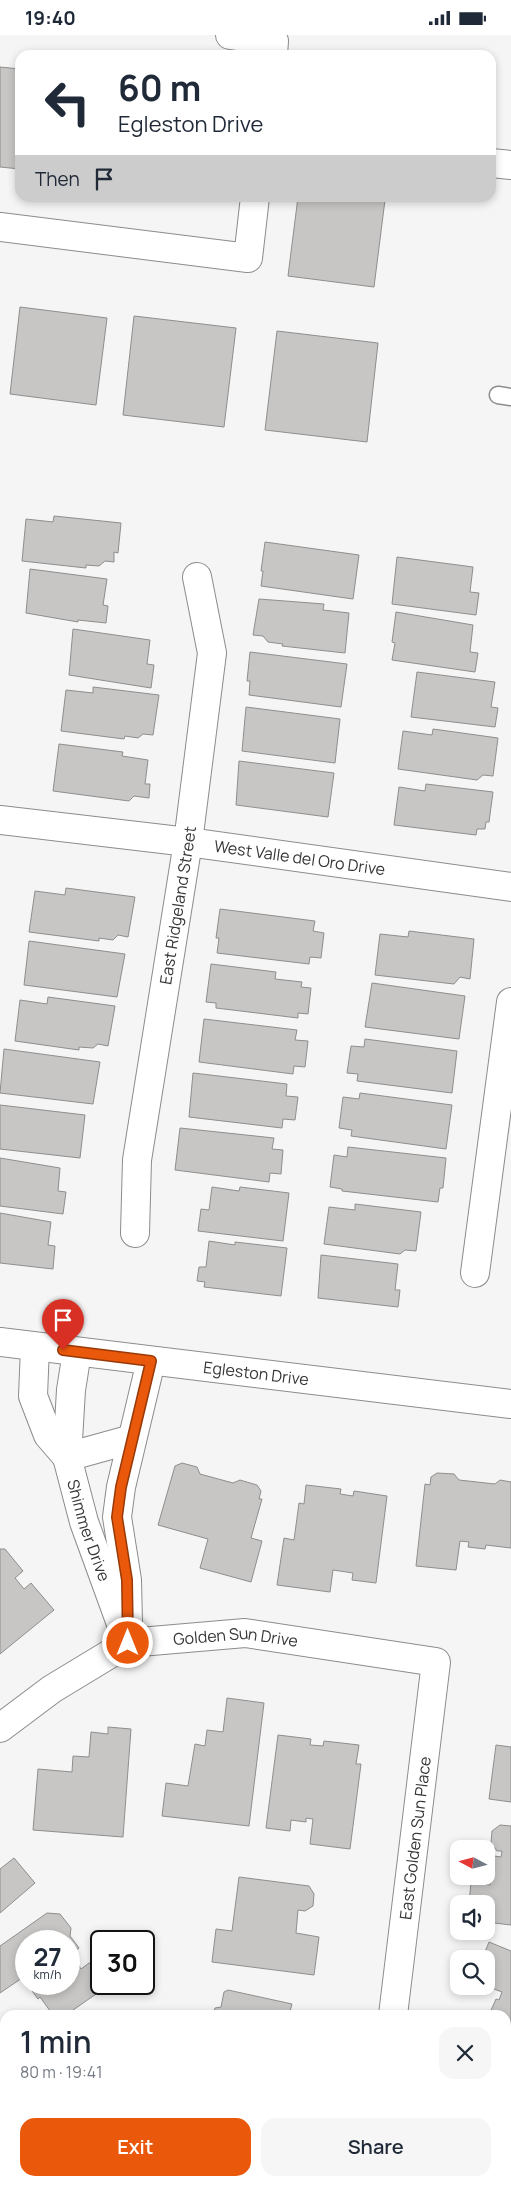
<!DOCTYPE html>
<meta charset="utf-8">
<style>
body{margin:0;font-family:Manrope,sans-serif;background:#f6f6f7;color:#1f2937;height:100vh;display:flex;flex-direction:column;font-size:19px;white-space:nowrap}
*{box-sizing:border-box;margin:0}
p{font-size:16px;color:#747a83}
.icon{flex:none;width:28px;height:28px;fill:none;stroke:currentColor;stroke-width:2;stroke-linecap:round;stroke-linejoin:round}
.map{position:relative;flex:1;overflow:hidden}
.details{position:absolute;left:0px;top:1975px;width:511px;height:176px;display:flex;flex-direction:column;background:#fff;border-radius:15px 15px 0 0;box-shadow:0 2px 8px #0003}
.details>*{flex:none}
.hud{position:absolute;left:15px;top:15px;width:481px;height:152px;border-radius:15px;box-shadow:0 2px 8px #0003;background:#fff;color:#1f2937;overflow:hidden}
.needle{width:32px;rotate:277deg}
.fabs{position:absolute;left:450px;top:1805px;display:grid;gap:10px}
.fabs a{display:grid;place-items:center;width:45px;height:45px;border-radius:10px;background:#fff;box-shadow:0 2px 8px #0003;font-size:25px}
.speed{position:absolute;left:15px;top:1895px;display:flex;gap:10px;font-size:25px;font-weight:700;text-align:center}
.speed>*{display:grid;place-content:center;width:65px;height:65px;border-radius:50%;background:#fff;box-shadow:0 2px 8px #0003;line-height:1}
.speed small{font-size:12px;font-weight:400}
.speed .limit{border:2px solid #111;border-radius:8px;background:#fff;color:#111}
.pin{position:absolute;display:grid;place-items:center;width:42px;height:42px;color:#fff;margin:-51px -21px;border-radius:50% 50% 50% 0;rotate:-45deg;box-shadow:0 0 5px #0007}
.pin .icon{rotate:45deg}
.me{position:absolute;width:55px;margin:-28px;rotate:0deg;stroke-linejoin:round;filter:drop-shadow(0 0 4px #0008)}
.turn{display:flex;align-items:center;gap:18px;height:105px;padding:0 20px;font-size:22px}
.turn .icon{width:65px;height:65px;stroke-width:2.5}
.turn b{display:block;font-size:35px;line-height:42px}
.then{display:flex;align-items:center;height:48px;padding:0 20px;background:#0003;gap:10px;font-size:19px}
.round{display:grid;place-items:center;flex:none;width:52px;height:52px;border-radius:15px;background:#f6f6f7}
.headline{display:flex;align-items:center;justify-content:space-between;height:85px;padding:0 20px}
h1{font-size:30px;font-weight:600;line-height:38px}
.button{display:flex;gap:10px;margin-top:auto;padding:10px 20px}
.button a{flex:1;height:58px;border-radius:15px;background:#ea580c;color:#fff;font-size:20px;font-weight:600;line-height:58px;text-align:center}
.button a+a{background:#f6f6f7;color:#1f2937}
.status{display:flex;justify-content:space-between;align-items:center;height:35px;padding:0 25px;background:#fff;direction:ltr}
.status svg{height:14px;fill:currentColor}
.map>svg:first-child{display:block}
.building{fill:#c7c6c5;stroke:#8f8e8e}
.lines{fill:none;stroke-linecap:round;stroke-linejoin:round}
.lane-casing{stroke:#8c8c8d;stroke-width:19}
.street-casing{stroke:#8c8c8d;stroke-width:30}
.secondary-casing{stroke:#8c8c8d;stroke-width:30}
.lane{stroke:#fff;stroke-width:16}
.street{stroke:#fff;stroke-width:28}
.secondary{stroke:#fff;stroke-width:28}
.route-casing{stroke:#983908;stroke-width:12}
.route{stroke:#ea580c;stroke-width:9}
.labels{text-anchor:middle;stroke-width:4;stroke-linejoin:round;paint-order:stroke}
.street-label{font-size:16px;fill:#363637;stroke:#fff}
</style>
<div class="status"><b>19:40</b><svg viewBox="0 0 49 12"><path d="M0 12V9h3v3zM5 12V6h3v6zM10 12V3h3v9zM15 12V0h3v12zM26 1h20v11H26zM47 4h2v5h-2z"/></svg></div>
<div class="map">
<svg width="511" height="2151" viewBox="0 0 511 2151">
<rect width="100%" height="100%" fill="#f5f5f6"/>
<!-- building -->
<g class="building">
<polygon points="0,32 20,34 20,134 0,132"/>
<polygon points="298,162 365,162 385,165 374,252 288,241"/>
<polygon points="20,272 107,283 96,370 10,359"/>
<polygon points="134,281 236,293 224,392 123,380"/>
<polygon points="277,296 378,308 367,407 265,395"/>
<polygon points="54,481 121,488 118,518 114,517 114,527 105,526 99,531 86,530 86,533 22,526 26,484 53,487"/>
<polygon points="265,507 359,520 353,564 261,551 263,536 261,536"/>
<polygon points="397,522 473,532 470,557 479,558 476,580 392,569"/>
<polygon points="30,534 107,544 103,570 108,571 106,588 78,585 78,587 26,578"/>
<polygon points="259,564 324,569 323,575 349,578 345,618 282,611 283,609 268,607 263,601 253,600"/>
<polygon points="396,577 473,590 470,617 478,618 475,637 392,625 395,608 392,607"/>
<polygon points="73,594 150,605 147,629 154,630 151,653 69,640"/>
<polygon points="250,617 347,629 341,672 249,660 250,646 247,646"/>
<polygon points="417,637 495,647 491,672 498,673 495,692 411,682"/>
<polygon points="93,652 159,660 153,700 143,699 138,703 125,701 124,704 61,696 66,655 93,658"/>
<polygon points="246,672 340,684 335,728 242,716"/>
<polygon points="433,694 498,703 493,741 483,740 477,745 398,734 403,696 432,700"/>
<polygon points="59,709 123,717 122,721 148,725 145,749 150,749 149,763 134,761 129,766 53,756"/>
<polygon points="239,726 334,738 328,782 236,770"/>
<polygon points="426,749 493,757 489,787 486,787 485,794 477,794 476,800 394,790 399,752 425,756"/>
<polygon points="66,853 135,862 128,902 118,900 113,905 99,903 99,906 29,897 35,856 65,860"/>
<polygon points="220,874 315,886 313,896 324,898 321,923 310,922 309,929 217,918 219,903 216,903"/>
<polygon points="409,896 474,904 470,944 460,942 454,949 375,940 380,899 408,902"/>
<polygon points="29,906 125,919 117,962 24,950"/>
<polygon points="211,929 276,937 275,944 302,947 301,952 311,953 308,979 298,978 298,983 216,973 216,968 206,967"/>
<polygon points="372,948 465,961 459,1004 365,992"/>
<polygon points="48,962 115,971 108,1011 98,1009 93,1013 79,1012 79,1015 15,1006 20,965 47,969"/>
<polygon points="204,984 297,995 295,1005 308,1006 305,1032 294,1031 293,1039 199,1027"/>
<polygon points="365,1004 457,1016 452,1058 357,1046 358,1039 347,1038 351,1011 364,1012"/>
<polygon points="4,1014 100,1027 93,1069 0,1058"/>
<polygon points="193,1038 287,1049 286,1061 298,1062 295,1085 283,1084 282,1093 189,1082"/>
<polygon points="360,1058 452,1070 446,1114 351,1101 352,1095 339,1093 343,1062 359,1064"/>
<polygon points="0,1070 85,1080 80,1123 0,1114"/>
<polygon points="180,1093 274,1103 272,1114 283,1115 281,1139 270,1138 269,1147 175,1135"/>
<polygon points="348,1112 446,1123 443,1153 440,1153 438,1167 342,1156 342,1154 330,1152 334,1120 347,1122"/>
<polygon points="0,1123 60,1133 58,1156 66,1157 63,1179 0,1171"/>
<polygon points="212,1152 239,1156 240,1152 289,1158 283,1206 198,1196 201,1174 209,1175"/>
<polygon points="355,1169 421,1177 416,1216 405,1215 400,1219 324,1209 329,1172 355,1175"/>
<polygon points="0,1178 51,1187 48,1210 55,1211 53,1234 0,1228"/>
<polygon points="209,1206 235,1210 235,1207 287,1213 281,1261 204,1252 205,1247 197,1246 199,1232 206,1232"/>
<polygon points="321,1220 398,1229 395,1255 400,1255 398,1272 318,1263"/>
<polygon points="182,1428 197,1432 200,1439 233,1448 240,1445 257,1450 261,1456 259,1464 262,1464 251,1503 262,1506 251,1547 200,1533 208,1504 158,1490 175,1431"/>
<polygon points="437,1438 454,1439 459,1445 495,1449 500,1445 511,1447 511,1513 486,1510 485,1514 468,1512 469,1507 460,1506 456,1535 416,1531 425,1449 430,1450 431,1442"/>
<polygon points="306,1450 341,1454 340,1459 353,1461 354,1456 387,1461 376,1548 352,1545 353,1538 333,1535 330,1557 277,1550 284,1503 294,1505 299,1468 304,1469"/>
<polygon points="0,1514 5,1514 23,1536 15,1543 24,1554 31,1548 54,1575 0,1619"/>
<polygon points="227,1663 264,1668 249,1791 162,1781 166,1748 188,1751 195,1709 205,1711 207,1695 223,1697"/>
<polygon points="108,1692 131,1694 123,1802 33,1795 38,1734 72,1737 73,1721 89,1722 91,1697 108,1699"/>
<polygon points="278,1700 311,1704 310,1710 323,1711 324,1706 359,1710 356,1729 361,1729 350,1814 310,1809 313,1784 306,1783 306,1787 291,1785 290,1796 266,1793"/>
<polygon points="496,1710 511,1712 511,1767 489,1764"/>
<polygon points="500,1790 511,1791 511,1890 486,1887 486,1869 469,1869 471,1847 490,1850 494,1821 501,1822 502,1816 497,1816 491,1808 492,1796"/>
<polygon points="14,1823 35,1848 0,1878 0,1834"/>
<polygon points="239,1842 309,1851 314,1859 313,1871 305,1876 298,1875 296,1898 319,1902 314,1940 212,1927 216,1894 232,1896"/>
<polygon points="47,1878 60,1879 71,1893 70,1901 79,1913 71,1919 81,1934 89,1928 97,1929 101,1935 101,1949 107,1949 106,1952 66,1980 53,1980 40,1962 38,1964 27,1949 69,1949 69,1906 26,1906 26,1943 25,1941 0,1958 0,1911"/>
<polygon points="489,1907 511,1916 511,2017 506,2015 506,1980 489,1980 496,1964 499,1965 502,1957 486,1951 486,1924 482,1924"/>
<polygon points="228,1955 292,1969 289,1980 213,1980 215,1973 221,1972 224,1957"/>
<polygon points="511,2070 511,2151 489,2151 486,2146 506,2146 506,2073"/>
<polygon points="249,2146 323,2146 318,2151 245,2151"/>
<polygon points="358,2146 396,2146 396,2148 409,2151 357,2151"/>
</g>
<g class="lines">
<defs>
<polyline id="lane" points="498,360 511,362"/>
<g id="street">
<polyline points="230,0 274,6 273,20"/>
<polyline points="491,128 511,130"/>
<polyline points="0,192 248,223 255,162"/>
<path id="s1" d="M 0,785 L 188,807 L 511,852"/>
<path id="s2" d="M 135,1198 L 137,1125 L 188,807 L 212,618 L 197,542"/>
<polyline points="475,1238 511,967"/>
<polyline points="35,1312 33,1361 48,1400 67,1422"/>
<path id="s3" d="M 77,1317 L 71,1355 L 67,1422 L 84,1487 L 128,1608"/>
<polyline points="67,1422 132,1404"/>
<polyline points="128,1589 127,1545 117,1482 121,1452 151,1326"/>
<path id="s4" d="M 0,1693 L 52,1654 L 128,1608 L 245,1598 L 436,1627 L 393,1980"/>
</g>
<g id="secondary">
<path id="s5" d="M 0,1307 L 511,1369"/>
</g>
</defs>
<!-- lane casing -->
<use href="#lane" class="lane-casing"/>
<!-- street casing -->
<use href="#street" class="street-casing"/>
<!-- secondary casing -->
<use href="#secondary" class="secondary-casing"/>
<!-- lane -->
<use href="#lane" class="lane"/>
<!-- street -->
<use href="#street" class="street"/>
<!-- secondary -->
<use href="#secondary" class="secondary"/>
</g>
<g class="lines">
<defs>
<polyline id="route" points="63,1315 151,1326 121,1452 117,1482 127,1545 128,1608"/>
</defs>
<!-- route casing -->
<use href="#route" class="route-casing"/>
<!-- route -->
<use href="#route" class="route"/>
</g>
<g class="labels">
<!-- street labels -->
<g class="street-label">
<text dy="6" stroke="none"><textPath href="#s1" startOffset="302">West Valle del Oro Drive</textPath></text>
<text dy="6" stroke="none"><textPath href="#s2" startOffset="331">East Ridgeland Street</textPath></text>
<text dy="6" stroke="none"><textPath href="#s5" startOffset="258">Egleston Drive</textPath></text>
<text dy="6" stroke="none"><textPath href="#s3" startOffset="182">Shimmer Drive</textPath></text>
<text dy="6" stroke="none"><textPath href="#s4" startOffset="262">Golden Sun Drive</textPath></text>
<text transform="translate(415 1803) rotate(-83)" y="6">East Golden Sun Place</text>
</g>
</g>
</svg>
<div class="fabs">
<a><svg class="needle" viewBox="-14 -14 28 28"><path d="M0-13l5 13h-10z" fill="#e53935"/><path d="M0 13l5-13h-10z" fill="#747a83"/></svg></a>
<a><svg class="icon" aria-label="sound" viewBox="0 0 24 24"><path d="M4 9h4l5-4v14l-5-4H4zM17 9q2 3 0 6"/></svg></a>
<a><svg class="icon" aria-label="search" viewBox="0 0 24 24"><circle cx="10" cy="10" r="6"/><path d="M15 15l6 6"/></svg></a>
</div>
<div class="speed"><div>27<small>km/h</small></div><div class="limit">30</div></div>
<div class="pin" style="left:63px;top:1315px;background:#d93025"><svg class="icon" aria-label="arrive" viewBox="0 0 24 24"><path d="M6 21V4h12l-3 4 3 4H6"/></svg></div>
<svg class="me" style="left:128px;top:1608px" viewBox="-20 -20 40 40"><circle r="17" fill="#ea580c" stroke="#fff" stroke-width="3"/><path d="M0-11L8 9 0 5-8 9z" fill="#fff"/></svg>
<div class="hud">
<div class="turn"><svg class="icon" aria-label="left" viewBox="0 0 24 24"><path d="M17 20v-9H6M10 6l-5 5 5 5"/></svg><div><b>60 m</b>Egleston Drive</div></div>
<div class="then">Then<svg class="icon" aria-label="arrive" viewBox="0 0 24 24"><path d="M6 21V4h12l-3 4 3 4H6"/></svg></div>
</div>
<section class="details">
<div class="headline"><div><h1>1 min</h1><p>80 m · 19:41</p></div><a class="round"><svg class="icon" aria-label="close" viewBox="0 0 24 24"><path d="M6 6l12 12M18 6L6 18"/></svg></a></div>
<div class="button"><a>Exit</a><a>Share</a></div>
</section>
</div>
